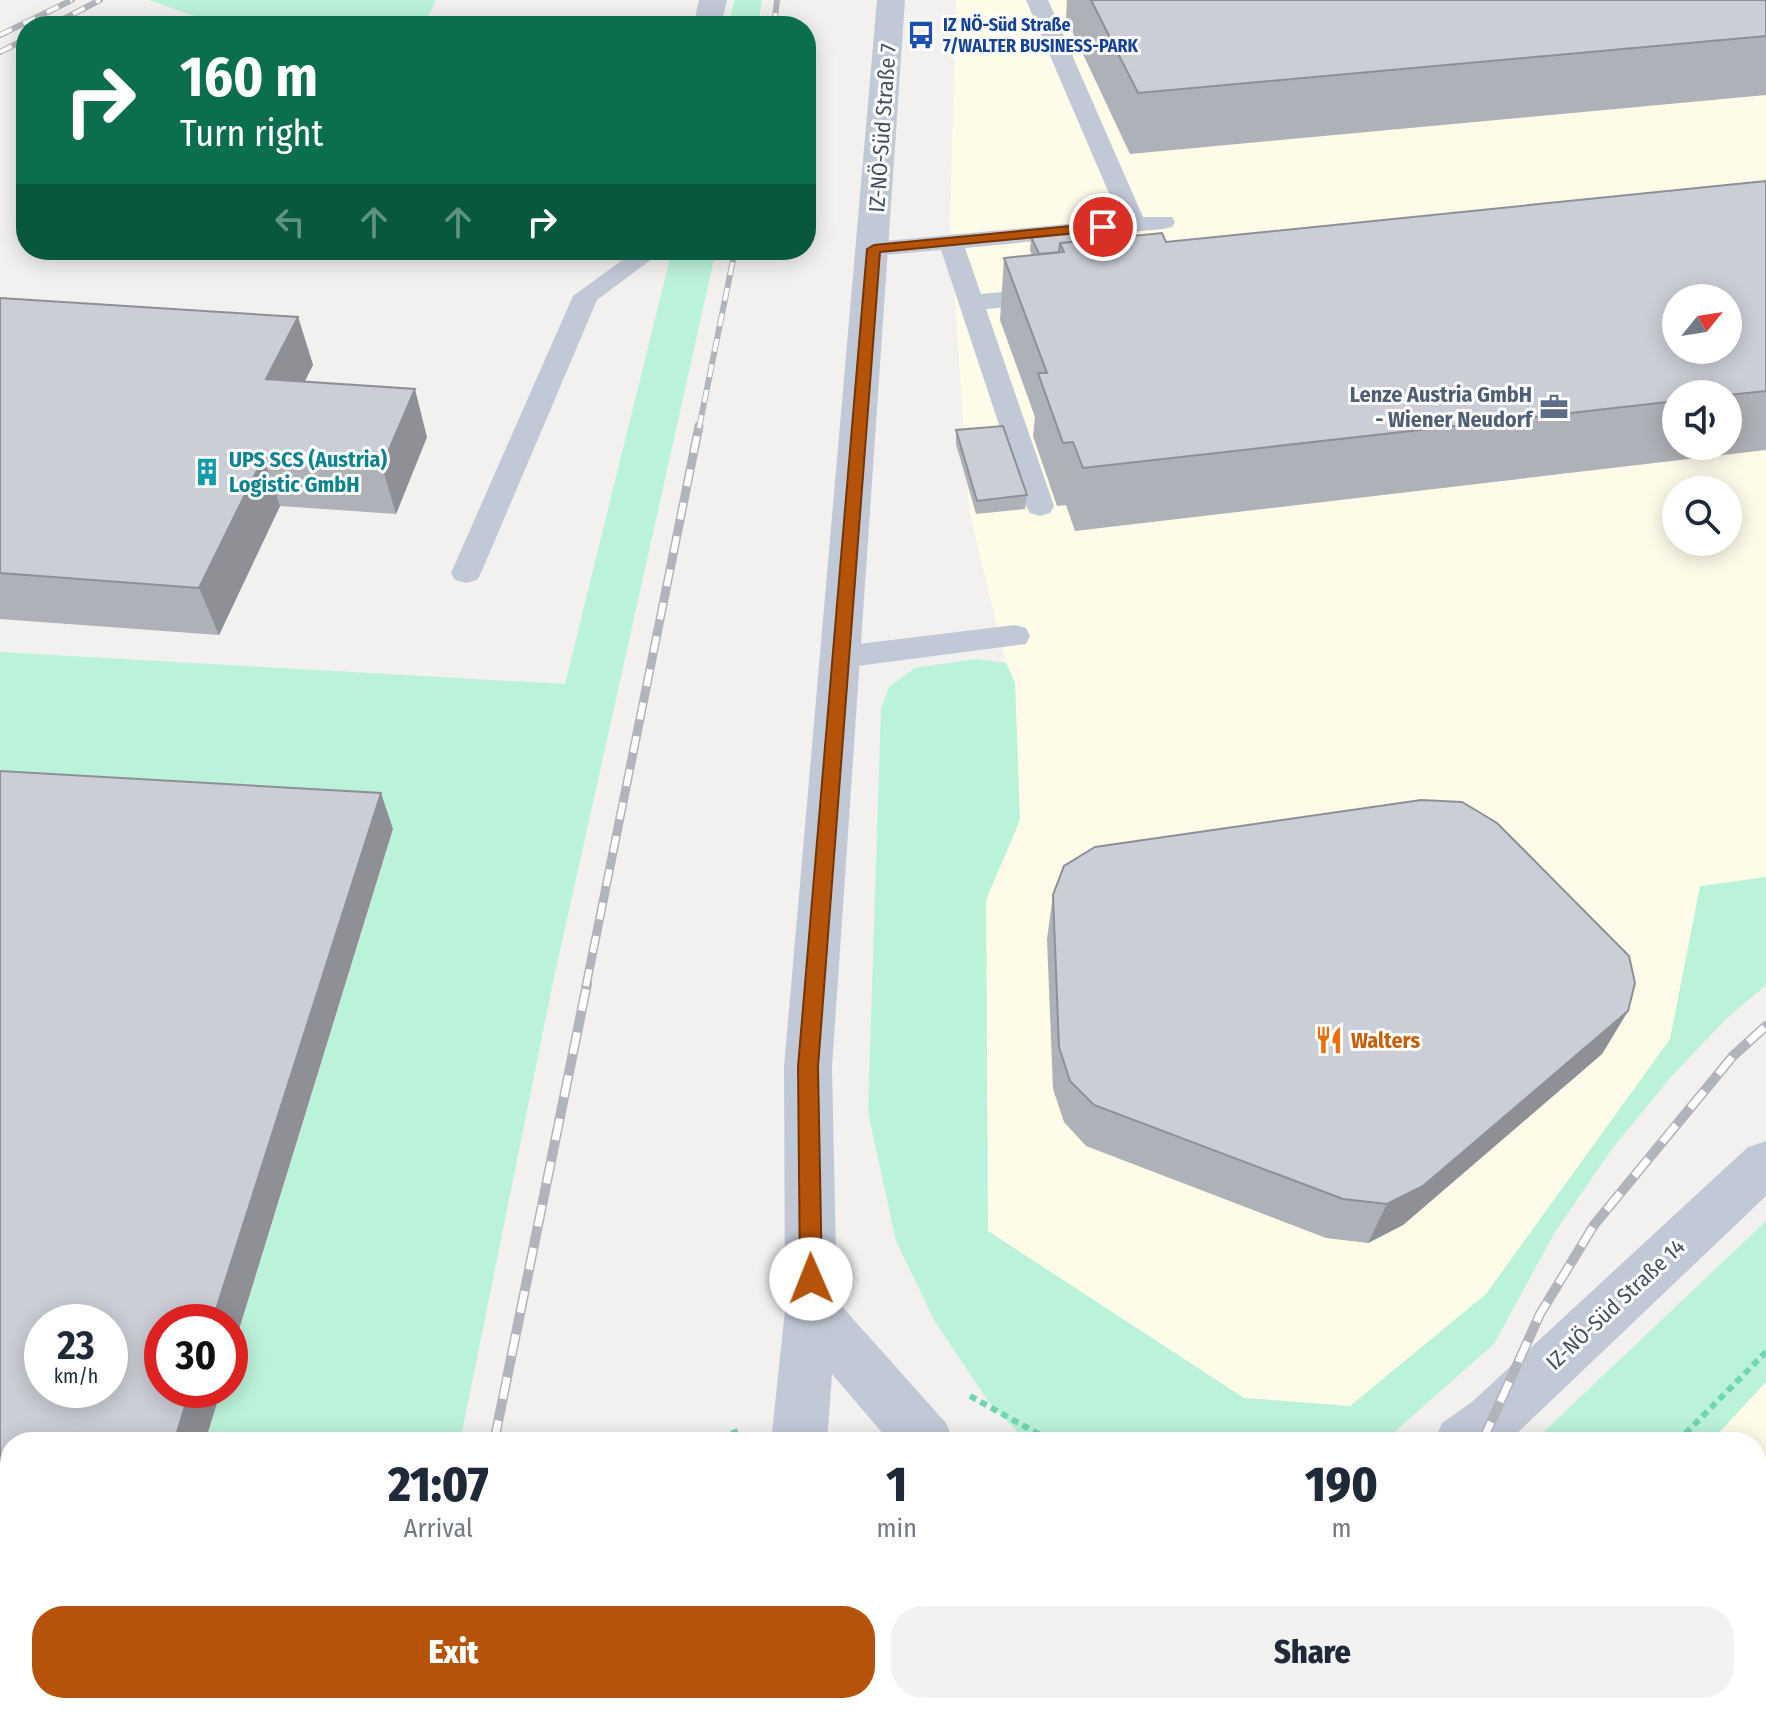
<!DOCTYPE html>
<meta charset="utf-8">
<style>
body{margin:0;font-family:"Fira Sans Condensed",sans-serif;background:#f2f2f3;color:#1f2937;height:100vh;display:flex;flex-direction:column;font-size:30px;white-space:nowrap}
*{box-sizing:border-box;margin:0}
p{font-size:26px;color:#747a83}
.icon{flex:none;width:44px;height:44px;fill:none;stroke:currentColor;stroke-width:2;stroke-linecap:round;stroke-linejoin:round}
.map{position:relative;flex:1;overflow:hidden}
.side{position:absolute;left:0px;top:1432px;width:1766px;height:282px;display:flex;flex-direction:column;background:#fff;border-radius:32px 32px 0 0;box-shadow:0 4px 20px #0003}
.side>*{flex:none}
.hud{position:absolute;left:16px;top:16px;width:800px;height:244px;border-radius:32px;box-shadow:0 4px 20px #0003;background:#0b6e4f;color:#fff;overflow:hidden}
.needle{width:52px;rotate:60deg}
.tools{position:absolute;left:1662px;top:284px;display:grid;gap:16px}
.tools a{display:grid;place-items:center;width:80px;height:80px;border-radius:50%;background:#fff;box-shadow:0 4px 20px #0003;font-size:40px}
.speed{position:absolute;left:24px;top:1304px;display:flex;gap:16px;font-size:40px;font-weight:700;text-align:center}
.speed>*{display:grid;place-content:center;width:104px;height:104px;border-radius:50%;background:#fff;box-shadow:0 4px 20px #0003;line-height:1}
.speed small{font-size:20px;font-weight:400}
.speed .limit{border:12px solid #d22;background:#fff;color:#111}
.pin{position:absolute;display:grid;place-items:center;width:68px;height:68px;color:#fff;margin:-34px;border:4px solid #fff;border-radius:50%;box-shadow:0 2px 8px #0007}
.me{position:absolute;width:88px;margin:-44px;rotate:359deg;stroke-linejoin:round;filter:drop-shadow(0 0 6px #0008)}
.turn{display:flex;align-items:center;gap:28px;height:168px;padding:0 32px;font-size:36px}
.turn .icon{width:104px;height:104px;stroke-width:2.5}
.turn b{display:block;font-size:56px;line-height:68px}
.lanes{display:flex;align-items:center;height:76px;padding:0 32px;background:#0003;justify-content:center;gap:40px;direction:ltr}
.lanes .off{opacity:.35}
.eta{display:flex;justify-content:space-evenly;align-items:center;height:136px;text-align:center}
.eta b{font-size:48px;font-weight:800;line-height:56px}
.action{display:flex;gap:16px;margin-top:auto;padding:16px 32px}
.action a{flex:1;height:92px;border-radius:32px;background:#b45309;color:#fff;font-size:32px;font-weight:800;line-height:92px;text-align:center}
.action a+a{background:#f2f2f3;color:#1f2937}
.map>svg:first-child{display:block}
.commercial{fill:#fefbe9;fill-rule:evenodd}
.green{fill:#bbf3da}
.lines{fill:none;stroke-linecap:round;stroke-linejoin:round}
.path{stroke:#70d5b3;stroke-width:6;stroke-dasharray:7 5;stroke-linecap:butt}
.service{fill:#c2c9d6;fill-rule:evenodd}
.minor{fill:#c2c9d6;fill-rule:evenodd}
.rail-far2-casing{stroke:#b1b4bb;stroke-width:6}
.rail-far1-casing{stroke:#b1b4bb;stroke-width:9}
.rail-casing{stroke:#b1b4bb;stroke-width:10}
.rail-far2{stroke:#fff;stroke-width:4;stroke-dasharray:13;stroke-linecap:butt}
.rail-far1{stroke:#fff;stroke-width:6;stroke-dasharray:17;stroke-linecap:butt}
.rail{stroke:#fff;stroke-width:7;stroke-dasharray:22;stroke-linecap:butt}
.wall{fill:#afb1b8;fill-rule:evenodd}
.shaded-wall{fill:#8e9096}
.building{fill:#cbced6;stroke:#8e9096;stroke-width:2;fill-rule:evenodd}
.route{fill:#b45309;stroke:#753606;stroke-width:2}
.labels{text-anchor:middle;stroke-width:6;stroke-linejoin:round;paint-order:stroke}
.far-transit-label{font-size:18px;font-weight:bold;fill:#164399;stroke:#fff;text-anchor:start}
.street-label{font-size:22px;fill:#464f5f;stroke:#fff}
.service-label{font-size:22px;font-weight:bold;fill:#4e5e75;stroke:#fff;text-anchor:end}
.culture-label{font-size:22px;font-weight:bold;fill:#0d838f;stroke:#fff;text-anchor:start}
.food-label{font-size:22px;font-weight:bold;fill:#c56008;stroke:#fff;text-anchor:start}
</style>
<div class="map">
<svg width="1766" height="1713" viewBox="0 0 1766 1713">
<rect width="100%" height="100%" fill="#f3f0f0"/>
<!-- commercial -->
<g class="commercial">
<path d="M 956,0 L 1766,0 L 1766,958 L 1670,1039 L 1486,1294 L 1350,1406 L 1244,1398 L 988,1231 L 986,900 L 1020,820 L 1015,683 L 1006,663 L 969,510 L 950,224 ZM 1676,298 L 1728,298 L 1728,350 L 1676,350 ZM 1676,394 L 1728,394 L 1728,446 L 1676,446 ZM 1676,490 L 1728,490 L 1728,542 L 1676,542 Z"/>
<polygon points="1766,1382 1766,1713 1458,1713 1467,1704 1756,1704 1756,1442 1710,1442"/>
</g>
<!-- green -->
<g class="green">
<polygon points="149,0 436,0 424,26 203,19"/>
<polygon points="734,0 762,0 758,26 729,26"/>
<polygon points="672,250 716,250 553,982 460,1442 205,1442 221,1390 230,1390 230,1360 393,830 0,806 0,652 565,684"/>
<polygon points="976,659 1006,663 1015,683 1020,820 986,900 988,1231 1244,1398 1350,1406 1486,1294 1670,1039 1700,886 1766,877 1766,985 1727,1018 1670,1078 1612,1149 1555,1232 1494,1344 1383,1442 1027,1442 988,1401 934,1320 896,1241 868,1112 881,709 889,687 915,668"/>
<polygon points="1766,1221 1766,1382 1710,1442 1533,1442"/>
<polygon points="124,1704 401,1704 399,1713 121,1713"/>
</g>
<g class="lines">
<!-- path -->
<g class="path">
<polyline points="970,1396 1053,1442"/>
<polyline points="709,1442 738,1431"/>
<polyline points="1677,1442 1766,1352"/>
<polyline points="1307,1704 1317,1713"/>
<polyline points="667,1713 668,1704"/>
<polyline points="1411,1713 1420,1704"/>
</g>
<!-- service -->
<g class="service">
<polygon points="1026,0 1048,0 1143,217 1172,217 1175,222 1172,227 1163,229 965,248 981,294 1046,288 1055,291 1059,296 1055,301 1046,304 986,309 1054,506 1050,513 1040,516 1030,513 1026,506 941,250 874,256 865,254 862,249 865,244 874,242 1120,219"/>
<polygon points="636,250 664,250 597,300 481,573 477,580 466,583 455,580 451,573 573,296"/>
<polygon points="1015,625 1026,628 1030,636 1026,644 842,668 831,665 827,657 831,649 842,646"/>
</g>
<!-- minor -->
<g class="minor">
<polygon points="699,0 727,0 721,26 693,26"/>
<polygon points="877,0 905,0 832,1067 837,1301 946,1423 954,1442 890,1442 832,1374 827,1442 771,1442 785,1310 784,1067"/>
<polygon points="1766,1141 1766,1196 1511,1439 1508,1442 1434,1442 1442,1423 1473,1401 1748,1147"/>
<polygon points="735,1704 795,1704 797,1713 737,1713"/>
<polygon points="1086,1704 1153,1704 1150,1713 1083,1713"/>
</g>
<defs>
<g id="rail-far2">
<polyline points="50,26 100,0"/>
<polyline points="774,26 777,0"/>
<polyline points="0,35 72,0"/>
<polyline points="0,52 26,39"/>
<polyline points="699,428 735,250"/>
</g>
<polyline id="rail-far1" points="586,986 699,426"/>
<g id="rail">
<polyline points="494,1442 587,984"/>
<polyline points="1482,1442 1540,1314 1594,1225 1733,1056 1766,1026"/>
<polyline points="437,1713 439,1704"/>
<polyline points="1368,1713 1371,1704"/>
</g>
</defs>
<!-- rail-far2 casing -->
<use href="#rail-far2" class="rail-far2-casing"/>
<!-- rail-far1 casing -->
<use href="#rail-far1" class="rail-far1-casing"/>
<!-- rail casing -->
<use href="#rail" class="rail-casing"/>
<!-- rail-far2 -->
<use href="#rail-far2" class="rail-far2"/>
<!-- rail-far1 -->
<use href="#rail-far1" class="rail-far1"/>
<!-- rail -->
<use href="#rail" class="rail"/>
</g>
<!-- wall -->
<g class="wall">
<polygon points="1067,0 1766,0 1766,95 1130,154 1066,18"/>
<path d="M 1766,181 L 1766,450 L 1075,531 L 1066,505 L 1057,506 L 1033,436 L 1035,417 L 1000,320 L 1004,258 L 1032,255 L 1030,250 L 1031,237 L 1134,236 L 1166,242 ZM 1676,394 L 1728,394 L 1728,446 L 1676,446 Z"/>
<polygon points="0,298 298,317 313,365 304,382 427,437 396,514 280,506 219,635 0,619"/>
<polygon points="956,430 1027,495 1025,509 976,514 956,444"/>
<polygon points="1053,895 1628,1011 1602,1054 1403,1225 1368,1243 1326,1238 1086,1146 1064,1122 1053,1089 1047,939"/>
</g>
<!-- shaded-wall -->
<g class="shaded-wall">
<polygon points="298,317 313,365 282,427 266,379"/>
<polygon points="415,389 427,437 396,514 382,466"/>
<polygon points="263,458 280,506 219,635 199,588"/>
<polygon points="381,793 393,829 230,1359 230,1322 212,1322"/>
<polygon points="1628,1011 1602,1054 1403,1225 1368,1243 1387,1204"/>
<polygon points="190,1390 221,1390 205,1442 174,1442"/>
<polygon points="90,1704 124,1704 121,1713 87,1713"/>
</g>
<!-- building -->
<g class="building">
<polygon points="1091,0 1766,0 1766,36 1138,93"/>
<path d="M 1766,181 L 1766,391 L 1728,395 L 1728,394 L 1676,394 L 1676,401 L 1083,468 L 1073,442 L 1063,443 L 1038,373 L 1047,373 L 1004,258 L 1064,252 L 1060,243 L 1162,233 L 1166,242 ZM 1676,298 L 1728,298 L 1728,350 L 1676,350 Z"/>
<polygon points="1129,226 1134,236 1060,243 1059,252 1039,254 1031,237"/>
<polygon points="0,298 298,317 266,379 415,389 382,466 263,458 199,588 0,573"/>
<polygon points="1003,426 1027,495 977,501 956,430"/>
<path d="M 0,771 L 381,793 L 212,1322 L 162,1322 L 162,1390 L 190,1390 L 174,1442 L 10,1442 L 10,1704 L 90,1704 L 87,1713 L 0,1713 ZM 42,1322 L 110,1322 L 110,1390 L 42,1390 Z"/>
<polygon points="1421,800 1462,802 1497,823 1629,956 1635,983 1628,1011 1423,1186 1387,1204 1343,1199 1094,1105 1070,1081 1059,1047 1053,895 1064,866 1095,847"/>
</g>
<!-- route -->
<polygon class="route" points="1103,223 1108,224 1108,230 880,252 818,1067 822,1279 818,1287 811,1290 803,1287 800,1279 798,1067 867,249 874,245"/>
<!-- icons -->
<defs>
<symbol id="bus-bare" viewBox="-9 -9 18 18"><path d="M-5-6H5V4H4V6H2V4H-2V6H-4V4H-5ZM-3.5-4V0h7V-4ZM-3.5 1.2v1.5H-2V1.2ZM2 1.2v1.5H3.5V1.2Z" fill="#1a4fb4" stroke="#fff" stroke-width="2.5" paint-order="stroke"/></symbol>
<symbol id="office-bare" viewBox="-9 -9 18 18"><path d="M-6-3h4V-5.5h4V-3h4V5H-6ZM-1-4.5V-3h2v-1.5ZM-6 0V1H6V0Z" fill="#5c6f8a" stroke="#fff" stroke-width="2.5" paint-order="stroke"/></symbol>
<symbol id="building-bare" viewBox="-9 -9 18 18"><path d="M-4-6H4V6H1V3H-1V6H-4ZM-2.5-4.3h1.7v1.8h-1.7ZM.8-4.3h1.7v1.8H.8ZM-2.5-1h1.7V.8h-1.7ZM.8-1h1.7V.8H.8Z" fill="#0f9aa8" stroke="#fff" stroke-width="2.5" paint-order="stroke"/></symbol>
<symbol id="restaurant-bare" viewBox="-9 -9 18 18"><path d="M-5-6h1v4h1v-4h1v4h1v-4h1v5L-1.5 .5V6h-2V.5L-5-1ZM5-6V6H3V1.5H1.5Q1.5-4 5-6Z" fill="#e8710a" stroke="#fff" stroke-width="2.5" paint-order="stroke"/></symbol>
</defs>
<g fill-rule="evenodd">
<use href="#bus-bare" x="901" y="15" width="40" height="40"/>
<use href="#office-bare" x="1534" y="387" width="40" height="40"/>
<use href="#building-bare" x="187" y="452" width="40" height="40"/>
<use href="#restaurant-bare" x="1309" y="1020" width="40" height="40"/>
</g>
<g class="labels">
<!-- far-transit labels -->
<g class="far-transit-label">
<text x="943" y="31">IZ NÖ-Süd Straße<tspan x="943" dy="21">7/WALTER BUSINESS-PARK</tspan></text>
</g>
<!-- street labels -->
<g class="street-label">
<text transform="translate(882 128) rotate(-86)" y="8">IZ-NÖ-Süd Straße 7</text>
<text transform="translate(1615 1304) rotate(-43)" y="8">IZ-NÖ-Süd Straße 14</text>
</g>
<!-- service labels -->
<g class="service-label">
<text x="1532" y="402">Lenze Austria GmbH<tspan x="1532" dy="25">- Wiener Neudorf</tspan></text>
</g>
<!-- culture labels -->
<g class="culture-label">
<text x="229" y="467">UPS SCS (Austria)<tspan x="229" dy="25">Logistic GmbH</tspan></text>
</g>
<!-- food labels -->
<g class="food-label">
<text x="1351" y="1048">Walters</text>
</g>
</g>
</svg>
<div class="tools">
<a><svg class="needle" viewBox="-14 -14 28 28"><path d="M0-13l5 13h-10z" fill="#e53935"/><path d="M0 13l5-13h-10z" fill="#747a83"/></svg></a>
<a><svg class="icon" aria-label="sound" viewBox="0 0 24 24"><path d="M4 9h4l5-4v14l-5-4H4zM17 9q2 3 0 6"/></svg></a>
<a><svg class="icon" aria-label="search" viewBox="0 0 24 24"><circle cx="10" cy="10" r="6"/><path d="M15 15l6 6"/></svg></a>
</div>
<div class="speed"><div>23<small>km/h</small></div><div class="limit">30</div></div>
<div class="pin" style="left:1103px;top:227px;background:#d93025"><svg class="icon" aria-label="arrive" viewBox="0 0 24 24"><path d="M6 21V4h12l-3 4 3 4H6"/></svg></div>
<svg class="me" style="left:811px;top:1279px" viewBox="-20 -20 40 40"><circle r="19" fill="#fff"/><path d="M0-13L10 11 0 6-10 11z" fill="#b45309"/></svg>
<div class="hud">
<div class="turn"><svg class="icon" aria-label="right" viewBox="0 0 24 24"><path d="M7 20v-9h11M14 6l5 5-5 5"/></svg><div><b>160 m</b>Turn right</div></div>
<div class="lanes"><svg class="icon off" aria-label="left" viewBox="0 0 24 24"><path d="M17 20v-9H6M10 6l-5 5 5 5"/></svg><svg class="icon off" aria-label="ahead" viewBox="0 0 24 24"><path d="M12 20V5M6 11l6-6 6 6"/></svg><svg class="icon off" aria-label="ahead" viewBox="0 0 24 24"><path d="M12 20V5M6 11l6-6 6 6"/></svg><svg class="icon" aria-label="right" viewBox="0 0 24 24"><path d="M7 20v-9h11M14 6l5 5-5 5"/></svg></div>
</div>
<section class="side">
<div class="eta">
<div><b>21:07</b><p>Arrival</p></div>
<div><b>1</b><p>min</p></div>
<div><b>190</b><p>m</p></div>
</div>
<div class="action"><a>Exit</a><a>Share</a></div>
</section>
</div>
